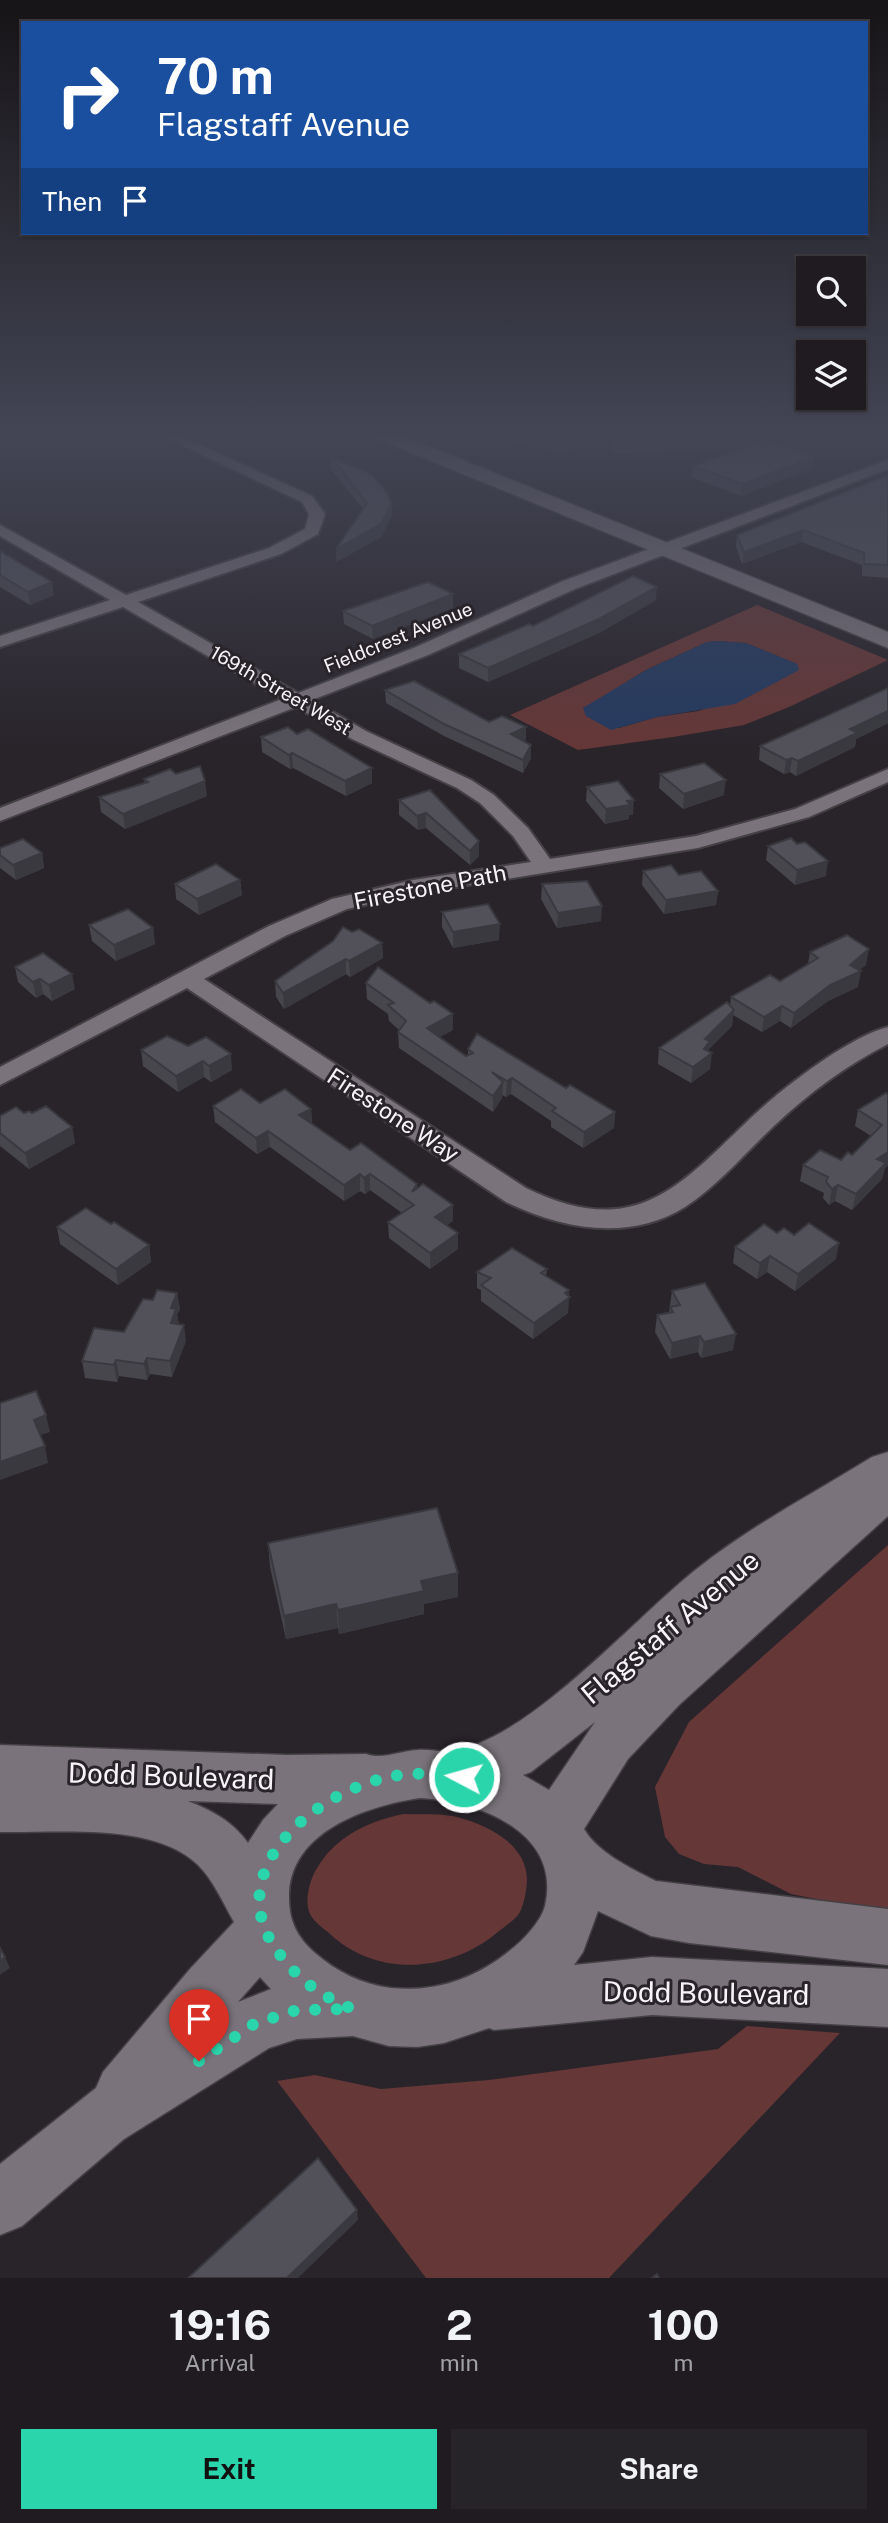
<!DOCTYPE html>
<style>
body{margin:0;font-family:"Public Sans",sans-serif;background:#272429;color:#f1f3f6;height:100vh;display:flex;flex-direction:column;font-size:26px;white-space:nowrap}
*{box-sizing:border-box;margin:0}
p{font-size:23px;color:#a1a1a5}
.icon{flex:none;width:38px;height:38px;fill:none;stroke:currentColor;stroke-width:2;stroke-linecap:round;stroke-linejoin:round}
.map{position:relative;height:2278px;overflow:hidden}
.details{display:flex;flex-direction:column;background:#1f1b20;flex:1}
.details>*{flex:none}
.hud{position:absolute;left:21px;top:21px;width:847px;height:214px;border-radius:0px;box-shadow:0 2px 5px #0004,0 0 0 2px #3c393e;background:#1a4fa0;color:#fff;overflow:hidden}
.fabs{position:absolute;left:796px;top:256px;display:grid;gap:14px}
.fabs a{display:grid;place-items:center;width:70px;height:70px;border-radius:0px;background:#1f1b20;box-shadow:0 2px 5px #0004,0 0 0 2px #3c393e;font-size:35px}
.pin{position:absolute;display:grid;place-items:center;width:60px;height:60px;color:#fff;margin:-72px -30px;border-radius:50% 50% 50% 0;rotate:-45deg;box-shadow:0 0 7px #0007}
.pin .icon{rotate:45deg}
.me{position:absolute;width:77px;margin:-38px;rotate:276deg;stroke-linejoin:round;filter:drop-shadow(0 0 5px #0008)}
.turn{display:flex;align-items:center;gap:24px;height:147px;padding:0 21px;font-size:32px}
.turn .icon{width:91px;height:91px;stroke-width:2.5}
.turn b{display:block;font-size:49px;line-height:60px}
.then{display:flex;align-items:center;height:66px;padding:0 21px;background:#0003;gap:14px;font-size:26px}
.eta{display:flex;justify-content:space-evenly;align-items:center;height:119px;text-align:center}
.eta b{font-size:42px;font-weight:700;line-height:49px}
.action{display:flex;gap:14px;margin-top:auto;padding:14px 21px}
.action a{flex:1;height:80px;border-radius:0px;background:#2bd5ac;color:#111;font-size:28px;font-weight:700;line-height:80px;text-align:center}
.action a+a{background:#272429;color:#f1f3f6}
.map>svg:first-child{display:block}
.green{fill:#653737;fill-rule:evenodd}
.water{fill:#253a5f}
.lines{fill:none;stroke-linecap:round;stroke-linejoin:round}
.street-casing{stroke:#444045;stroke-width:4}
.secondary-casing{stroke:#444045;stroke-width:3}
.street{fill:#7a737b;fill-rule:evenodd}
.secondary{fill:#7a737b;fill-rule:evenodd}
.wall{fill:#47464d}
.shaded-wall{fill:#39393f}
.building{fill:#52515a;stroke:#39393f;stroke-width:2}
.route{stroke:#2bd5ac;stroke-width:12;stroke-dasharray:0 21.6}
.labels{text-anchor:middle;stroke-width:6;stroke-linejoin:round;paint-order:stroke}
.far-street-label{font-size:19px;fill:#f7f3f8;stroke:#29242a}
.street-label{font-size:23px;fill:#f7f3f8;stroke:#29242a}
.near-street-label{font-size:28px;fill:#f7f3f8;stroke:#29242a}
</style>
<div class="map">
<svg width="888" height="2278" viewBox="0 0 888 2278">
<rect width="100%" height="100%" fill="#29242a"/>
<!-- green -->
<g class="green">
<path d="M 757,605 L 888,660 L 789,707 L 744,725 L 673,737 L 578,750 L 510,715 ZM 718,641 L 746,643 L 797,664 L 699,711 L 657,717 L 619,728 L 583,709 L 646,670 L 707,642 Z"/>
<polygon points="888,1545 888,1913 791,1894 738,1867 704,1864 679,1854 665,1837 655,1787 689,1722"/>
<path d="M 404,1814 C 420,1815 440,1813 457,1817 C 491,1826 534,1848 526,1890 C 525,1897 523,1908 518,1915 C 513,1921 504,1927 498,1932 C 449,1973 376,1978 329,1933 C 323,1928 313,1921 310,1914 C 305,1903 308,1889 312,1878 C 329,1840 364,1822 404,1814 Z"/>
<polygon points="747,2026 840,2033 609,2278 426,2278 277,2081 315,2075 381,2089 489,2080 718,2049"/>
</g>
<!-- water -->
<polygon class="water" points="718,641 746,643 797,664 799,670 735,704 657,717 611,730 586,716 583,708 646,670 707,642"/>
<g class="lines">
<defs>
<g id="street">
<path d="M 152,431 L 169,431 L 312,496 L 325,514 L 318,534 L 281,554 L 138,602 L 298,693 L 416,647 L 563,581 L 888,460 L 888,469 L 575,589 L 428,655 L 312,700 L 366,731 L 471,780 L 494,795 L 528,828 L 550,859 L 696,836 L 795,809 L 888,769 L 888,782 L 809,817 L 698,848 L 413,894 L 347,909 L 285,936 L 204,979 L 526,1188 C 637,1242 679,1186 755,1114 C 779,1092 804,1073 831,1055 C 849,1044 868,1032 888,1027 L 888,1044 C 847,1065 809,1093 776,1124 C 746,1152 719,1185 685,1207 C 629,1242 562,1229 506,1202 L 187,988 L 0,1085 L 0,1067 L 269,926 L 332,899 L 413,880 L 531,862 L 513,836 L 480,803 L 457,788 L 352,739 L 296,707 L 0,821 L 0,808 L 282,699 L 123,607 L 0,647 L 0,636 L 110,600 L 0,536 L 0,525 L 126,595 L 269,548 L 305,529 L 309,514 L 302,502 Z"/>
<path d="M 591,431 L 641,431 C 632,438 600,438 591,431 Z"/>
</g>
<g id="secondary">
<polygon points="365,431 391,431 888,632 888,648 368,435"/>
<path d="M 888,1452 L 888,1516 L 679,1705 L 628,1759 L 584,1829 C 598,1853 632,1869 656,1881 L 888,1909 L 888,1965 L 689,1943 L 651,1936 L 598,1911 L 583,1952 L 574,1965 L 652,1957 L 888,1969 L 888,2027 L 652,2015 L 494,2030 L 489,2028 L 444,2043 L 417,2047 L 389,2046 L 353,2036 L 297,2039 L 269,2048 L 124,2139 L 22,2226 L 0,2235 L 0,2164 L 96,2088 L 103,2072 L 190,1969 L 234,1922 C 223,1903 213,1879 197,1864 C 153,1822 58,1833 0,1832 L 0,1745 L 287,1755 L 366,1754 C 382,1760 400,1751 417,1750 C 428,1749 439,1752 449,1751 C 526,1744 636,1616 698,1568 C 752,1525 814,1493 872,1457 ZM 595,1722 L 549,1790 L 523,1775 L 531,1772 ZM 420,1798 C 479,1801 562,1832 545,1906 C 542,1918 530,1932 521,1941 C 484,1975 442,1993 391,1988 C 361,1984 337,1972 315,1953 C 297,1937 289,1921 289,1898 C 288,1832 366,1806 420,1798 ZM 188,1801 L 278,1804 L 263,1820 L 248,1843 C 232,1821 213,1811 188,1801 ZM 260,1977 L 271,1989 L 238,2002 Z"/>
</g>
</defs>
<!-- street casing -->
<use href="#street" class="street-casing"/>
<!-- secondary casing -->
<use href="#secondary" class="secondary-casing"/>
<!-- street -->
<use href="#street" class="street"/>
<!-- secondary -->
<use href="#secondary" class="secondary"/>
</g>
<!-- wall -->
<g class="wall">
<polygon points="608,431 744,431 738,432 750,437 749,446 813,468 741,496 691,477 693,466 742,448 616,454 607,438"/>
<polygon points="516,432 596,436 567,454 516,443"/>
<polygon points="331,457 392,515 381,537 336,562 363,509 331,469"/>
<polygon points="888,475 888,578 862,576 862,565 801,542 742,564 736,547 737,535"/>
<polygon points="0,551 54,595 30,605 0,587"/>
<polygon points="453,594 453,608 373,639 344,624 343,611"/>
<polygon points="656,600 599,633 488,682 459,668 459,654 533,626"/>
<polygon points="888,688 888,723 856,739 855,747 796,776 790,772 784,774 759,760 760,746"/>
<polygon points="385,690 489,722 526,727 526,740 524,741 531,758 523,773 444,736 386,703"/>
<polygon points="297,734 372,768 372,783 346,796 293,768 290,769 262,752 261,737"/>
<polygon points="660,774 724,795 683,809 659,788"/>
<polygon points="144,779 207,796 125,829 101,812 99,797 145,783"/>
<polygon points="587,787 633,815 629,815 629,819 605,824 586,801"/>
<polygon points="430,790 479,856 470,865 426,828 418,830 399,815 399,800"/>
<polygon points="797,844 826,876 795,885 766,860 768,846"/>
<polygon points="0,848 42,853 44,868 16,880 0,868"/>
<polygon points="643,871 679,875 718,891 716,905 664,914 642,885"/>
<polygon points="240,880 242,895 199,915 176,899 175,884"/>
<polygon points="542,884 601,921 557,928 541,899"/>
<polygon points="442,912 499,940 453,948 442,927"/>
<polygon points="89,925 153,928 155,944 116,961 92,941"/>
<polygon points="352,932 382,943 383,958 350,977 346,974 284,1009 276,997 275,981"/>
<polygon points="810,952 866,965 859,970 858,987 828,1001 791,1028 780,1021 762,1032 733,1015 732,1026 709,1049 710,1069 691,1083 658,1064 659,1048 730,1005 731,997 780,981 808,964"/>
<polygon points="15,967 75,989 52,1001 43,994 36,998 18,982"/>
<polygon points="366,983 453,1030 439,1037 466,1056 468,1056 468,1049 566,1088 615,1112 614,1128 583,1148 551,1127 551,1121 511,1094 506,1097 502,1095 502,1098 493,1112 399,1048 398,1032 399,1030 389,1021 388,1014 367,999"/>
<polygon points="167,1036 232,1070 211,1082 204,1077 178,1092 143,1066 141,1050"/>
<polygon points="888,1094 888,1165 885,1168 882,1179 852,1210 835,1201 829,1205 823,1198 824,1193 800,1181 803,1165 841,1160 852,1155 871,1136 855,1126 858,1110"/>
<polygon points="213,1106 311,1109 312,1123 350,1150 417,1184 417,1188 453,1221 447,1225 458,1249 430,1269 389,1238 388,1222 402,1213 370,1190 365,1194 360,1191 344,1201 270,1147 257,1154 215,1122"/>
<polygon points="24,1113 72,1127 75,1143 29,1169 0,1146 0,1116"/>
<polygon points="57,1227 149,1245 151,1262 118,1285 60,1244"/>
<polygon points="777,1233 794,1235 836,1259 795,1291 767,1272 757,1279 733,1263 735,1247"/>
<polygon points="547,1269 546,1276 569,1290 568,1313 533,1339 481,1301 481,1290 477,1288 477,1272"/>
<polygon points="672,1291 733,1350 701,1358 698,1352 670,1359 655,1332 657,1315 669,1312"/>
<polygon points="177,1293 180,1309 177,1315 179,1324 186,1341 172,1377 150,1374 147,1380 119,1376 117,1382 85,1378 82,1361 124,1332 153,1300"/>
<polygon points="268,1543 458,1597 424,1604 424,1614 339,1634 338,1628 286,1639 270,1567"/>
</g>
<!-- shaded-wall -->
<g class="shaded-wall">
<polygon points="588,431 597,431 596,436 567,454 568,443"/>
<polygon points="815,457 813,468 741,496 742,484"/>
<polygon points="392,503 392,515 381,537 336,562 336,549"/>
<polygon points="803,530 801,542 742,564 744,552"/>
<polygon points="52,582 54,595 30,605 28,592"/>
<polygon points="657,587 656,600 599,633 488,682 488,668"/>
<polygon points="453,594 453,608 373,639 372,626"/>
<polygon points="888,711 888,723 856,739 855,747 796,776 798,761 850,729"/>
<polygon points="526,727 526,740 511,747 511,734"/>
<polygon points="531,745 531,758 523,773 523,760"/>
<polygon points="292,753 293,768 290,769 289,755"/>
<polygon points="792,758 790,772 784,774 786,760"/>
<polygon points="372,768 372,783 346,796 345,781"/>
<polygon points="726,780 724,795 683,809 684,794"/>
<polygon points="205,781 207,796 125,829 123,814"/>
<polygon points="634,800 633,815 629,815 629,819 605,824 606,809 627,801"/>
<polygon points="426,813 426,828 418,830 417,816"/>
<polygon points="479,841 479,856 470,865 470,851"/>
<polygon points="42,853 44,868 16,880 13,865"/>
<polygon points="828,861 826,876 795,885 797,870"/>
<polygon points="240,880 242,895 199,915 197,899"/>
<polygon points="718,891 716,905 664,914 666,900"/>
<polygon points="602,906 601,921 557,928 558,913"/>
<polygon points="500,924 499,940 453,948 453,932"/>
<polygon points="153,928 155,944 116,961 114,945"/>
<polygon points="382,943 383,958 350,977 349,961"/>
<polygon points="869,949 866,965 854,974 861,971 858,987 828,1001 791,1028 794,1013"/>
<polygon points="346,959 346,974 284,1009 283,993"/>
<polygon points="72,974 75,989 52,1001 49,985"/>
<polygon points="40,979 43,994 36,998 33,982"/>
<polygon points="782,1006 780,1021 762,1032 764,1017"/>
<polygon points="734,1010 732,1026 709,1049 708,1056 712,1053 710,1069 691,1083 693,1067 705,1039"/>
<polygon points="453,1014 453,1030 427,1044 427,1028"/>
<polygon points="231,1054 232,1070 211,1082 209,1066"/>
<polygon points="203,1061 204,1077 178,1092 176,1076"/>
<polygon points="512,1078 511,1094 506,1097 507,1081"/>
<polygon points="503,1082 502,1098 493,1112 493,1096"/>
<polygon points="311,1109 312,1125 299,1115"/>
<polygon points="615,1112 614,1128 583,1148 584,1132"/>
<polygon points="72,1127 75,1143 29,1169 25,1153"/>
<polygon points="268,1131 270,1147 257,1154 256,1138"/>
<polygon points="888,1152 888,1165 885,1168 882,1179 852,1210 856,1194 877,1159"/>
<polygon points="360,1174 360,1191 344,1201 344,1185"/>
<polygon points="370,1174 370,1190 365,1194 364,1178"/>
<polygon points="838,1185 835,1201 829,1205 832,1189"/>
<polygon points="453,1205 453,1221 435,1233 435,1217"/>
<polygon points="458,1233 458,1249 430,1269 430,1253"/>
<polygon points="839,1243 836,1259 795,1291 798,1274"/>
<polygon points="149,1245 151,1262 118,1285 116,1269"/>
<polygon points="770,1256 767,1272 757,1279 760,1263"/>
<polygon points="569,1290 568,1313 533,1339 534,1323"/>
<polygon points="177,1293 180,1309 177,1315 179,1325 171,1323 171,1308"/>
<polygon points="184,1325 186,1341 172,1377 170,1361"/>
<polygon points="736,1334 733,1350 701,1358 704,1342"/>
<polygon points="700,1336 698,1352 670,1359 672,1343"/>
<polygon points="147,1358 150,1374 147,1380 144,1364"/>
<polygon points="116,1360 119,1376 117,1382 114,1365"/>
<polygon points="46,1415 50,1432 38,1436 34,1420"/>
<polygon points="45,1446 48,1463 0,1480 0,1462"/>
<polygon points="458,1573 458,1597 424,1604 424,1614 339,1634 338,1610 421,1581"/>
<polygon points="336,1604 338,1628 286,1639 284,1616"/>
<polygon points="5,1957 10,1968 0,1975 0,1961"/>
<polygon points="357,2210 358,2220 298,2278 287,2278"/>
</g>
<!-- building -->
<g class="building">
<polygon points="521,431 588,431 568,443 516,432"/>
<polygon points="610,431 733,431 750,437 617,443"/>
<polygon points="765,440 815,457 742,484 693,466"/>
<polygon points="331,457 371,474 386,491 392,503 381,524 336,549 367,503"/>
<polygon points="888,475 888,565 864,564 864,553 803,530 744,552 737,535"/>
<polygon points="0,551 52,582 28,592 0,575"/>
<polygon points="633,576 657,587 599,619 488,668 459,654 529,624 533,626"/>
<polygon points="428,582 453,594 372,626 343,611"/>
<polygon points="414,681 489,722 502,716 526,727 511,734 531,745 523,760 444,724 385,690"/>
<polygon points="888,688 888,711 850,729 857,733 798,761 792,758 786,760 760,746"/>
<polygon points="288,727 297,734 308,729 372,768 345,781 292,753 289,755 261,737"/>
<polygon points="704,763 726,780 684,794 660,774"/>
<polygon points="200,766 205,781 123,814 99,797 148,782 144,779 170,769 176,774"/>
<polygon points="618,781 634,800 627,801 630,805 606,809 587,787"/>
<polygon points="430,790 479,841 470,851 426,813 417,816 399,800"/>
<polygon points="791,838 797,844 805,842 828,861 797,870 768,846"/>
<polygon points="23,839 42,853 13,865 0,855 0,848"/>
<polygon points="216,864 240,880 197,899 175,884"/>
<polygon points="671,865 679,875 701,871 718,891 666,900 643,871"/>
<polygon points="587,881 602,906 558,913 542,884"/>
<polygon points="488,904 500,924 453,932 442,912"/>
<polygon points="128,909 153,928 114,945 89,925"/>
<polygon points="343,927 352,932 359,929 382,943 349,961 346,959 283,993 275,981 333,941"/>
<polygon points="847,935 869,949 850,965 861,971 830,985 794,1013 782,1006 764,1017 731,997 770,975 780,981 818,958 810,952"/>
<polygon points="43,953 72,974 49,985 40,979 33,982 15,967"/>
<polygon points="378,967 430,1003 434,1001 453,1014 427,1028 466,1056 473,1053 468,1049 477,1034 566,1088 570,1085 615,1112 584,1132 552,1111 556,1108 512,1078 507,1081 492,1072 503,1082 493,1096 398,1032 406,1021 388,1005 394,1003 366,983"/>
<polygon points="727,1002 734,1010 705,1039 710,1041 704,1049 712,1053 693,1067 659,1048"/>
<polygon points="167,1036 188,1046 206,1037 231,1054 209,1066 203,1061 176,1076 141,1050"/>
<polygon points="241,1089 260,1103 285,1089 311,1109 299,1115 350,1150 361,1143 417,1184 412,1192 423,1184 453,1205 435,1217 458,1233 430,1253 388,1222 414,1205 370,1174 364,1178 360,1174 344,1185 268,1131 256,1138 213,1106"/>
<polygon points="886,1093 888,1094 888,1152 877,1159 886,1163 856,1194 838,1185 832,1189 826,1182 828,1177 803,1165 820,1150 841,1160 848,1152 852,1155 882,1125 858,1110"/>
<polygon points="46,1106 72,1127 25,1153 0,1133 0,1116 16,1107 24,1113 29,1111 32,1113"/>
<polygon points="86,1208 111,1224 114,1222 149,1245 116,1269 57,1227"/>
<polygon points="809,1223 839,1243 798,1274 770,1256 760,1263 735,1247 764,1224 777,1233 784,1228 794,1235"/>
<polygon points="512,1248 547,1269 541,1273 569,1290 565,1293 570,1297 534,1323 481,1285 491,1278 477,1272"/>
<polygon points="705,1283 736,1334 704,1342 700,1336 672,1343 657,1315 673,1312 670,1307 680,1305 672,1291"/>
<polygon points="157,1290 177,1293 171,1308 176,1309 171,1323 184,1325 170,1361 147,1358 144,1364 116,1360 114,1365 82,1361 94,1328 124,1332 143,1299 153,1300"/>
<polygon points="36,1391 46,1415 34,1420 45,1446 0,1462 0,1403"/>
<polygon points="437,1508 458,1573 421,1581 424,1591 338,1610 336,1604 284,1616 268,1543"/>
<polygon points="0,1948 5,1957 0,1961"/>
<polygon points="318,2158 357,2210 287,2278 188,2278"/>
<polygon points="657,2274 659,2278 652,2278"/>
</g>
<!-- sky -->
<linearGradient id="sky" x2="0" y2="1"><stop stop-color="#171417"/><stop offset="0.58" stop-color="#434555"/><stop offset="1" stop-color="#434555" stop-opacity="0"/></linearGradient>
<rect width="888" height="749" fill="url(#sky)"/>
<g class="lines">
<!-- route -->
<path class="route" d="M 199,2061 L 254,2024 L 297,2010 L 353,2009 C 323,1997 301,1982 281,1956 C 217,1876 308,1797 384,1778 C 410,1772 438,1773 464,1777"/>
</g>
<g class="labels">
<!-- far-street labels -->
<g class="far-street-label">
<text transform="translate(398 637) rotate(-22)" y="7">Fieldcrest Avenue</text>
<text transform="translate(281 690) rotate(30)" y="7">169th Street West</text>
</g>
<!-- street labels -->
<g class="street-label">
<text transform="translate(430 887) rotate(-11)" y="8">Firestone Path</text>
<text transform="translate(393 1115) rotate(33)" y="8">Firestone Way</text>
</g>
<!-- near-street labels -->
<g class="near-street-label">
<text transform="translate(670 1627) rotate(-40)" y="10">Flagstaff Avenue</text>
<text transform="translate(171 1776) rotate(2)" y="10">Dodd Boulevard</text>
<text transform="translate(706 1993) rotate(1)" y="10">Dodd Boulevard</text>
</g>
</g>
</svg>
<div class="fabs">
<a><svg class="icon" aria-label="search" viewBox="0 0 24 24"><circle cx="10" cy="10" r="6"/><path d="M15 15l6 6"/></svg></a>
<a><svg class="icon" aria-label="layers" viewBox="0 0 24 24"><path d="M12 4l9 5-9 5-9-5zM3 14l9 5 9-5"/></svg></a>
</div>
<div class="pin" style="left:199px;top:2061px;background:#d93025"><svg class="icon" aria-label="arrive" viewBox="0 0 24 24"><path d="M6 21V4h12l-3 4 3 4H6"/></svg></div>
<svg class="me" style="left:464px;top:1777px" viewBox="-20 -20 40 40"><circle r="17" fill="#2bd5ac" stroke="#fff" stroke-width="3"/><path d="M0-11L8 9 0 5-8 9z" fill="#fff"/></svg>
<div class="hud">
<div class="turn"><svg class="icon" aria-label="right" viewBox="0 0 24 24"><path d="M7 20v-9h11M14 6l5 5-5 5"/></svg><div><b>70 m</b>Flagstaff Avenue</div></div>
<div class="then">Then<svg class="icon" aria-label="arrive" viewBox="0 0 24 24"><path d="M6 21V4h12l-3 4 3 4H6"/></svg></div>
</div>
</div>
<section class="details">
<div class="eta">
<div><b>19:16</b><p>Arrival</p></div>
<div><b>2</b><p>min</p></div>
<div><b>100</b><p>m</p></div>
</div>
<div class="action"><a>Exit</a><a>Share</a></div>
</section>
